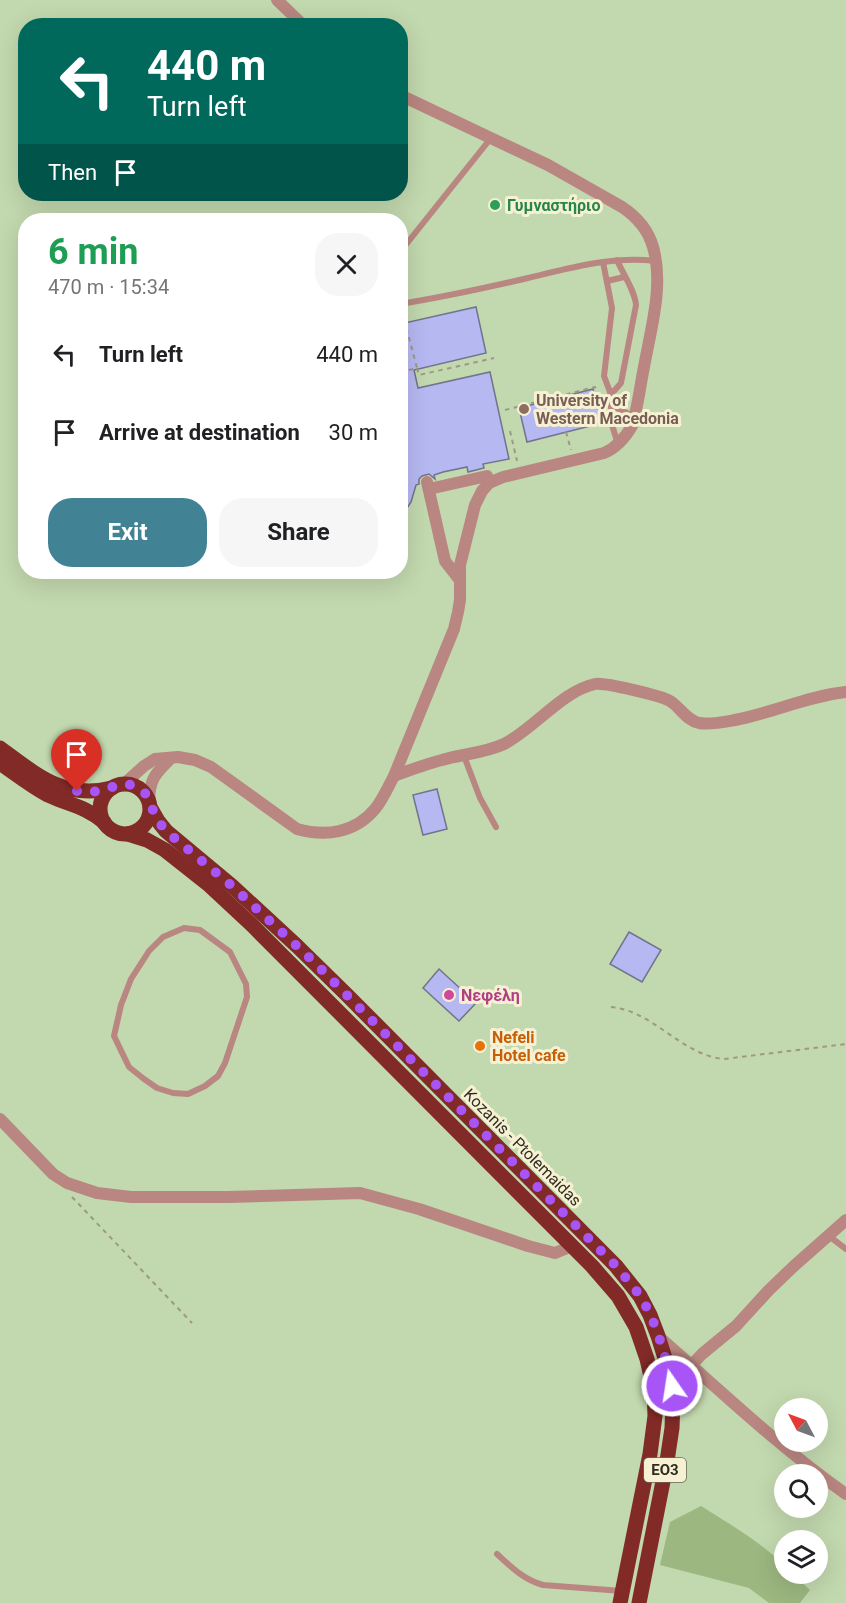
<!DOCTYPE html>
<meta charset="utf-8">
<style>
body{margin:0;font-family:Roboto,sans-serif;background:#f6f6f6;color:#202124;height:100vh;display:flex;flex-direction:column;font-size:22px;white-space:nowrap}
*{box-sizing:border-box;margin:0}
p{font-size:20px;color:#757577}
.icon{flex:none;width:33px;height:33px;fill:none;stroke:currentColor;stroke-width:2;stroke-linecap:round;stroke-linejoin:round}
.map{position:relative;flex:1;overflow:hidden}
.drawer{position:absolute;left:18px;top:213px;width:390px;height:366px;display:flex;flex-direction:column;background:#fff;border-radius:24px;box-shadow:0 6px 24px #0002}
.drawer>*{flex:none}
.guide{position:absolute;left:18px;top:18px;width:390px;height:183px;border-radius:24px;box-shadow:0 6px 24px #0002;background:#00695c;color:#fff;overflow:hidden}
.needle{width:39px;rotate:311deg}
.tools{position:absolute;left:774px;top:1398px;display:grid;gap:12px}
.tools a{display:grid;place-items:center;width:54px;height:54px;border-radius:50%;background:#fff;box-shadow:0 6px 24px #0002;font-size:30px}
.pin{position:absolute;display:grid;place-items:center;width:51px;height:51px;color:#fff;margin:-62px -26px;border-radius:50% 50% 50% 0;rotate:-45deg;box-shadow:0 0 6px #0007}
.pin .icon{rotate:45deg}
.me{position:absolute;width:66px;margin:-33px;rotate:347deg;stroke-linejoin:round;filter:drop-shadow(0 0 4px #0008)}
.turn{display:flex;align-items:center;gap:21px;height:126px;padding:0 30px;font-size:27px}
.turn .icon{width:78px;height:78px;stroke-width:2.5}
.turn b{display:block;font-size:42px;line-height:51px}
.then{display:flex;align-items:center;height:57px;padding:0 30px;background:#0003;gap:12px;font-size:22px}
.round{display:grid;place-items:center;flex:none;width:63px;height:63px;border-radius:24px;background:#f6f6f6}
.head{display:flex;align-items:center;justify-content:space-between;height:102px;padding:0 30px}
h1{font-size:36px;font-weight:700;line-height:45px;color:#1e9e55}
.button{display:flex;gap:12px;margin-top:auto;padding:12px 30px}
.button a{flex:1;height:69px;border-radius:24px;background:#418294;color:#fff;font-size:24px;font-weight:700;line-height:69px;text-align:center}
.button a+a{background:#f6f6f6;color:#202124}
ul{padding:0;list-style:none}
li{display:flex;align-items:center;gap:18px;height:78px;padding:0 30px}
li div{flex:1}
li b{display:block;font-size:22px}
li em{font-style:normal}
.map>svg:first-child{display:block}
.green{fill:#c2d8ae;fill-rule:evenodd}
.forest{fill:#9cb780}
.building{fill:#b6b8f2;stroke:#72738d;stroke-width:1.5}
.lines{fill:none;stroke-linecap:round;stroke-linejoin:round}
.path{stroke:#9e9984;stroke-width:2;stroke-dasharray:4.5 4.5;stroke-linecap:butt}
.lane{stroke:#b98681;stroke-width:6}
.street{stroke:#b98681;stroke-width:12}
.primary{stroke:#812a27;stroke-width:15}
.route{stroke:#a855f7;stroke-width:10;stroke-dasharray:0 18}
.leisure-dot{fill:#2e9e5b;stroke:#f7f1d4;stroke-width:2}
.education-dot{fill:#8d6e63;stroke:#f7f1d4;stroke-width:2}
.hotel-dot{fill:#d1479c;stroke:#f7f1d4;stroke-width:2}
.food-dot{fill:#e8710a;stroke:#f7f1d4;stroke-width:2}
.labels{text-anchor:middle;stroke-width:6;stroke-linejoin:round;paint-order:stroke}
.shield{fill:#f7f1d4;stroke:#6b6757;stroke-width:1.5}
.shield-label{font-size:15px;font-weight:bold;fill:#2f2c21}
.leisure-label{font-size:16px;font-weight:bold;fill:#27864d;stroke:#f7f1d4;text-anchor:start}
.education-label{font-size:16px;font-weight:bold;fill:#785e54;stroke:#f7f1d4;text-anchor:start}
.hotel-label{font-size:16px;font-weight:bold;fill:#b23c85;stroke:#f7f1d4;text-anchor:start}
.food-label{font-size:16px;font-weight:bold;fill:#c56008;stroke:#f7f1d4;text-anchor:start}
.street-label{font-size:16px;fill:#2f2c21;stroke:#f7f1d4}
</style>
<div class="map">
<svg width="846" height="1603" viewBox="0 0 846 1603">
<rect width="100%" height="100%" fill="#f7f1d4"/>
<!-- green -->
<path class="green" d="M 0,0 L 846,0 L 846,1603 L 0,1603 ZM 26,26 L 400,26 L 400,194 L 26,194 ZM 26,220 L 400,220 L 400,572 L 26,572 ZM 784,1408 L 818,1408 L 818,1442 L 784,1442 ZM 784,1474 L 818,1474 L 818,1508 L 784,1508 ZM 784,1540 L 818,1540 L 818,1574 L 784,1574 Z"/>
<!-- forest -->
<path class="forest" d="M 701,1506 C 730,1524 760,1542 784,1565 L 784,1574 L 793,1574 L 810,1590 L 800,1603 L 769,1603 L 749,1588 L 660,1565 L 670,1522 Z"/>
<!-- building -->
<g class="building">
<polygon points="476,307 486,353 414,370 418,388 490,372 509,459 483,464 484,468 468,472 467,467 443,472 434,475 435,479 429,474 422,476 419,479 419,484 416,485 411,502 400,519 400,324"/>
<polygon points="593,389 602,423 527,442 519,408"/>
<polygon points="437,789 447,829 423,835 413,795"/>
<polygon points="629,932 661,950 642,982 610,964"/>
<polygon points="439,969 476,1003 459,1021 423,988"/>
</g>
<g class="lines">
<!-- path -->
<g class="path">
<polyline points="417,368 419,375 494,358"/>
<polyline points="400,372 417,368 402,311"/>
<polyline points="505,410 595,387 600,405 597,406"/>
<polyline points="510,431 517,461"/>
<polyline points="566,432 571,450"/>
<path d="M 611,1007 C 654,1011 681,1055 724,1059 L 846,1044"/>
<polyline points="72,1197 192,1323"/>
</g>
<!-- lane -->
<g class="lane">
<polyline points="400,252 491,138"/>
<polyline points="603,262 612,308 604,376 610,392 612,425 618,444"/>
<polyline points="607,281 624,277"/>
<path d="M 400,304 C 443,297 485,288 528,278 C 570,268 612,256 655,261"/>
<path d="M 610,392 L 614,391 L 621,383 L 636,305 C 635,291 623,274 617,260"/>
<polyline points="611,405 635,417"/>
<polyline points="25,493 26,491"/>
<polyline points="464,756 480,798 496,827"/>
<polygon points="184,928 200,930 230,952 246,984 247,997 225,1063 218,1076 205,1086 188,1094 173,1093 157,1088 144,1079 129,1067 114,1036 121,1005 131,979 149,951 163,937"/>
<polyline points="829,1236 846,1249"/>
<path d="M 497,1554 C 511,1567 524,1580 543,1585 L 622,1591"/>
</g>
<!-- street -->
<g class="street">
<polyline points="277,0 304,26"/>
<polyline points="427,482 445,561 459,579"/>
<polyline points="429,489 487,476 489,483"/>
<path d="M 394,776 C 410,770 426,764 442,760 C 462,754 485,753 504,744 C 535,728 562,691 595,684 C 604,682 662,696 670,701 C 681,708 686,720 699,723 C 710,725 724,722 735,720 C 772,713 808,696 846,692"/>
<path d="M 124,784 L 144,766 L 155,759 L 178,757 L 195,760 L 211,767 L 297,829 C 326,837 355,833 375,809 C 383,799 388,787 394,776 L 454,629 L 458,612 L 460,600 L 460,565 L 475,505 L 482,491 L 489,483 L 503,477 L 604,453 C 616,448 625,438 632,426 C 638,407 640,386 644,367 C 651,328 664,285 653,247 C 648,229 637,217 622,207 L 548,165 L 400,95"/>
<path d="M 149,800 C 150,778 156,773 171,758"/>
<polyline points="0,1119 53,1174 67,1183 97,1193 131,1197 227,1197 360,1193 419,1209 528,1246 555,1253 572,1246"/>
<path d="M 658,1336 C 720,1390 779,1447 846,1494"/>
<polyline points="672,1386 702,1354 736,1326 769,1290 794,1266 846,1220"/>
</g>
<!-- primary -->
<g class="primary">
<path d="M 0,748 C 37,775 64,800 112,788"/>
<path d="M 0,763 C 16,774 31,786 48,795 C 69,805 85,806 104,822"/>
<circle cx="125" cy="809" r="25"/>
<polyline points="150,807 158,821 166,831 232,886 297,946 347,995 616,1266 640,1296 650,1315 658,1336 669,1371 673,1400 672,1428 667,1461 639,1603"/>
<polyline points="128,834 147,840 165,850 208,884 252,925 592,1266 618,1296 636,1327 647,1359 654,1390 655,1416 650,1454 620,1603"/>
</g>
</g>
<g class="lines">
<!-- route -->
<path class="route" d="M 77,791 L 93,792 L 124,784 L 132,785 L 139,788 L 145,793 L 158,821 L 166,831 L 232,886 L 314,962 L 616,1266 C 624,1276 633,1286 640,1296 C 657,1323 665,1355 672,1386"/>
</g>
<!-- markers -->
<circle class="leisure-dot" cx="495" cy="205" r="6"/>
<circle class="education-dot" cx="524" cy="409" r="6"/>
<circle class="hotel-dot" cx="449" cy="995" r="6"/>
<circle class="food-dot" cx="480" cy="1046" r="6"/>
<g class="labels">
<!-- shield labels -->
<rect class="shield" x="644" y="1458" width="42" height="24" rx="4.5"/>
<g class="shield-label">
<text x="665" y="1475">ΕΟ3</text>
</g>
<!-- leisure labels -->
<g class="leisure-label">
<text x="507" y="211">Γυμναστήριο</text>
</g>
<!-- education labels -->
<g class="education-label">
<text x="536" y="406">University of<tspan x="536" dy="18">Western Macedonia</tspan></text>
</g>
<!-- hotel labels -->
<g class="hotel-label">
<text x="461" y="1001">Νεφέλη</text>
</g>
<!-- food labels -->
<g class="food-label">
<text x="492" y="1043">Nefeli<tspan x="492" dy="18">Hotel cafe</tspan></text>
</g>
<!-- street labels -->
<g class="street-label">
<text transform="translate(523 1147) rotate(45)" y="6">Kozanis - Ptolemaidas</text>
</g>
</g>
</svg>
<div class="tools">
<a><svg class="needle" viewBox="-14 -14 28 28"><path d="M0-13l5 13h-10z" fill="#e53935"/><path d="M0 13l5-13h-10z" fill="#757577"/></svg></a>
<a><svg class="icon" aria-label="search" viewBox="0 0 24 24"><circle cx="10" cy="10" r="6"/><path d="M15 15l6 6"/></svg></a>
<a><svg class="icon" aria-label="layers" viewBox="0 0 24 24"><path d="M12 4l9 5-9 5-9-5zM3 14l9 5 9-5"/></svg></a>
</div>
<div class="pin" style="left:77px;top:791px;background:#d93025"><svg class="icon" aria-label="arrive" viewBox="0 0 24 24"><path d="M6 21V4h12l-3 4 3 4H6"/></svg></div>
<svg class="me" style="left:672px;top:1386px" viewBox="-20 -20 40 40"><circle r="17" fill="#a855f7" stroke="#fff" stroke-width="3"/><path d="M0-11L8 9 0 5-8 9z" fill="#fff"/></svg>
<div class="guide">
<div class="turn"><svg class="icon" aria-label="left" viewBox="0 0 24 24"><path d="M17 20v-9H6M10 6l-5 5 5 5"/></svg><div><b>440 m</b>Turn left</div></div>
<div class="then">Then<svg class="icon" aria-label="arrive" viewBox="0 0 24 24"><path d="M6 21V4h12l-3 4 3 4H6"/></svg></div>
</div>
<section class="drawer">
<div class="head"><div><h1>6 min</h1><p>470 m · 15:34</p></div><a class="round"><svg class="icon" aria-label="close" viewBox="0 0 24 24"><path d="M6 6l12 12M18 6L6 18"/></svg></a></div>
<ul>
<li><svg class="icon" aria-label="left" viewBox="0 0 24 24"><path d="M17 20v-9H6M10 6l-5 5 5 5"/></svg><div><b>Turn left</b></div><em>440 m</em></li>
<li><svg class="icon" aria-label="arrive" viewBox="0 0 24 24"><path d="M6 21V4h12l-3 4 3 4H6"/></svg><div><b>Arrive at destination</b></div><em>30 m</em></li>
</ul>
<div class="button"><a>Exit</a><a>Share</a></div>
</section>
</div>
